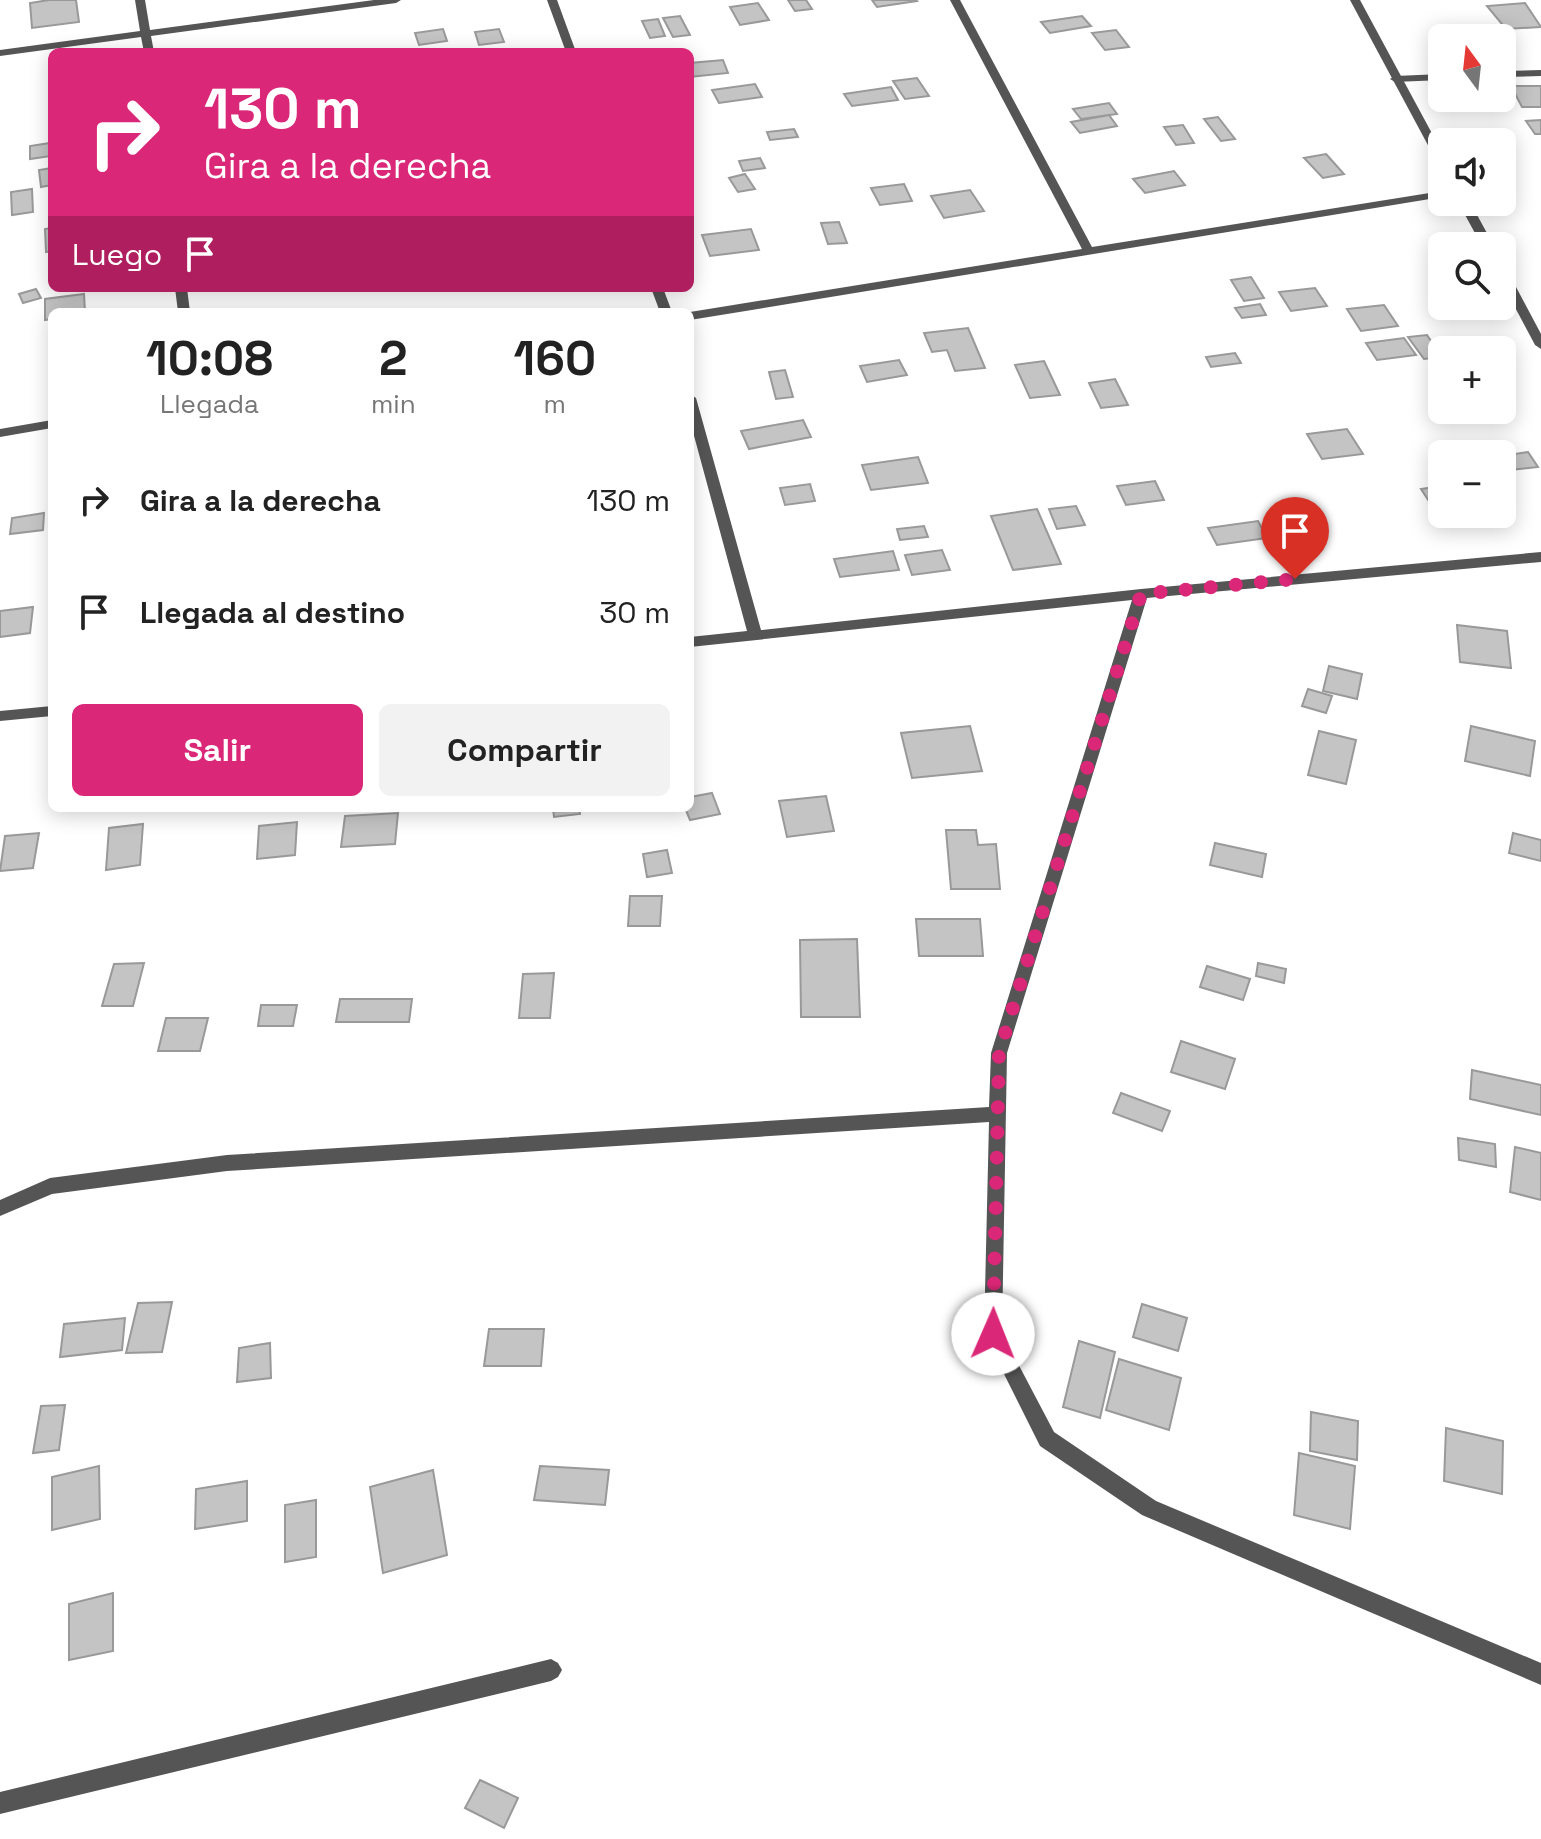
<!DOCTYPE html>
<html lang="es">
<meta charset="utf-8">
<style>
body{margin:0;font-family:"Space Grotesk",sans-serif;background:#f2f2f2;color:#222;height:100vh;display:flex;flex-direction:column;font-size:30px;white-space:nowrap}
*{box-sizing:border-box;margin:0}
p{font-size:26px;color:#767676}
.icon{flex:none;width:44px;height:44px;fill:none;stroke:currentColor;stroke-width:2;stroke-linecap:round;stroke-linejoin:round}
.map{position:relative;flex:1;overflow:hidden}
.side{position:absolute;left:48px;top:308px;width:646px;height:504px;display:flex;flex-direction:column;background:#fff;border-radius:12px;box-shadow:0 4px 20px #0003}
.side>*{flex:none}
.hud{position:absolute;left:48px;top:48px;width:646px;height:244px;border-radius:12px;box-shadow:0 4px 20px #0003;background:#db2777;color:#fff;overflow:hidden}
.needle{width:52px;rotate:345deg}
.controls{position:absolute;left:1428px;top:24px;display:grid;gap:16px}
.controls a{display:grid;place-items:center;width:88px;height:88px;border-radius:12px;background:#fff;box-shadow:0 4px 20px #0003;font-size:40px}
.pin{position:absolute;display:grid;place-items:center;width:68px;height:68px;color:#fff;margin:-82px -34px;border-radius:50% 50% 50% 0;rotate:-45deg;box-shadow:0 0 8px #0007}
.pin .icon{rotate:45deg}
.me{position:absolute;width:88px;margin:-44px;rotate:1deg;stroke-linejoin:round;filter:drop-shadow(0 0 6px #0008)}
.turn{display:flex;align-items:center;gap:28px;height:168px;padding:0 24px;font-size:36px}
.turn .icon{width:104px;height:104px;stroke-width:2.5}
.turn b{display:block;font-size:56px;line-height:68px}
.then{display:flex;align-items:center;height:76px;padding:0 24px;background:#0003;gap:16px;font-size:30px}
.eta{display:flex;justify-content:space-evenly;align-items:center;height:136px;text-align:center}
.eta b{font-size:48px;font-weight:800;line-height:56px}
.button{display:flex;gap:16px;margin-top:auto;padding:16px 24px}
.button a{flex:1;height:92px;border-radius:12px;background:#db2777;color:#fff;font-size:32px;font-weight:800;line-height:92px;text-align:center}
.button a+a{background:#f2f2f2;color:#222}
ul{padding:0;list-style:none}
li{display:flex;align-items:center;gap:24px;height:112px;padding:0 24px}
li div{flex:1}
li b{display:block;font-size:30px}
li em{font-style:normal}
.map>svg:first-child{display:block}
.building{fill:#c4c4c4;stroke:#999;stroke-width:2}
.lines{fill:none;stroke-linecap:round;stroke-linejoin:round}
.service{fill:#555;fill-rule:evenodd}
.minor{fill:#555;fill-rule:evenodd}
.tertiary{fill:#555;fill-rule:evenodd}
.route{stroke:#db2777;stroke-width:14;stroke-dasharray:0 25.2}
</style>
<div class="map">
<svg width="1541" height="1839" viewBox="0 0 1541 1839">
<rect width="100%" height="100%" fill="#fff"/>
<!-- building -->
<g class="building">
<polygon points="49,0 76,0 79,22 32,28 30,3"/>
<polygon points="788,0 806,0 812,9 795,11"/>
<polygon points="872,0 916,0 917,1 877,7"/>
<polygon points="758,3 769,20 740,25 730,7"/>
<polygon points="1525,3 1541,27 1506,29 1487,6"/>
<polygon points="680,16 690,35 673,37 663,18"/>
<polygon points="1082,16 1091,26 1050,33 1041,22"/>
<polygon points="658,19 665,36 650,38 642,21"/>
<polygon points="443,29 447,41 419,45 415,33"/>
<polygon points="499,29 504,42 479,45 475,32"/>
<polygon points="1116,30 1129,47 1105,50 1092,33"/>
<polygon points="723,60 728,73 690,77 690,63"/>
<polygon points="917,78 929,96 905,99 893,81"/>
<polygon points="755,84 762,97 719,103 712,90"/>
<polygon points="1511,86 1541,86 1541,107 1522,107"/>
<polygon points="891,87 898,100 852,106 844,94"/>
<polygon points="1109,103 1117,114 1081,119 1073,109"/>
<polygon points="1109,115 1117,126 1080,133 1071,122"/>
<polygon points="1218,117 1235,139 1221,141 1204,119"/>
<polygon points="1541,120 1541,134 1535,134 1526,121"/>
<polygon points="1183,125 1194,143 1176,145 1164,127"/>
<polygon points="794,129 798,137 770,140 767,132"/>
<polygon points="50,143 51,156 30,159 30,146"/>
<polygon points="1326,154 1344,174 1323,178 1304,158"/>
<polygon points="760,158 765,168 743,171 739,161"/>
<polygon points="52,168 52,185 41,187 39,170"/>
<polygon points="1174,171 1185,185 1145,193 1133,179"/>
<polygon points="745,174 755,189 738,192 729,178"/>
<polygon points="904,184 912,201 880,205 871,188"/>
<polygon points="32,189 33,212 12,215 11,192"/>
<polygon points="970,190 984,211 944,218 931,196"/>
<polygon points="839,222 847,243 828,244 821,223"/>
<polygon points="52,228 52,251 46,252 45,229"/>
<polygon points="751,229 759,250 710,256 702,235"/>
<polygon points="1251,277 1264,298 1244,301 1231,280"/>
<polygon points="1315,288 1327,306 1291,311 1279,292"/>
<polygon points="36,289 41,298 23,303 19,294"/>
<polygon points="84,294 85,312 52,312 52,319 45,320 45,299"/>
<polygon points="1260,304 1266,315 1242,318 1235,308"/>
<polygon points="1384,305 1398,326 1361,331 1347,309"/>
<polygon points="968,328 985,368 955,371 947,350 932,352 924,333"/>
<polygon points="1427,335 1442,357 1424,359 1408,337"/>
<polygon points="1404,338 1416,355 1377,360 1366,343"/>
<polygon points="1235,353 1241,363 1211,367 1206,357"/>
<polygon points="899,360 907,375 867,382 860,366"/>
<polygon points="1044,361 1060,395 1030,398 1015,365"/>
<polygon points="785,370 793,397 776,399 769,372"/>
<polygon points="1115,379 1128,405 1101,408 1089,383"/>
<polygon points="803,420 811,437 749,449 741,431"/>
<polygon points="1347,429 1363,454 1322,459 1307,434"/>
<polygon points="1528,452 1538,467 1502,471 1502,456"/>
<polygon points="918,457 928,483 871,490 862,465"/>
<polygon points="1155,481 1164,500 1126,505 1117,486"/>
<polygon points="810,484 815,501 785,505 780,488"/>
<polygon points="1442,486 1442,514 1446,514 1438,515 1421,489"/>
<polygon points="1076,506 1085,525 1057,529 1049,509"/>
<polygon points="1037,509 1061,564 1013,570 991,516"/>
<polygon points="44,513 43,530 10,534 12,518"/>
<polygon points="1258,521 1267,538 1217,545 1208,528"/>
<polygon points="924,526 928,537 900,540 897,529"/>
<polygon points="942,550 950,570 912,575 905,555"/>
<polygon points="893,551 899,570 840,577 834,559"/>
<polygon points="33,607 30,633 0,637 0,611"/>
<polygon points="1457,625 1507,631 1511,668 1460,662"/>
<polygon points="1329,666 1362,674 1357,699 1323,691"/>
<polygon points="1308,689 1332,696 1326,713 1302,706"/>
<polygon points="970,726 982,771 912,778 901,733"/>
<polygon points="1471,726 1535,741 1530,776 1465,761"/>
<polygon points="1319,731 1356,740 1346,784 1308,775"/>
<polygon points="712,793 720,814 690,820 685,808 690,808 690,797"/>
<polygon points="826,796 834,831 787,837 779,801"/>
<polygon points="553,808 579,808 580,814 554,817"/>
<polygon points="398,813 395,844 341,847 345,816"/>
<polygon points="297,822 295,855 257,859 259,826"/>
<polygon points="143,824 140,865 106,870 109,828"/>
<polygon points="946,830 976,830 978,845 996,844 1000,889 951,889"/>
<polygon points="39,833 33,868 0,871 5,836"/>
<polygon points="1513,833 1541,840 1541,861 1509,853"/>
<polygon points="1215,843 1266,854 1262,877 1210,865"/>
<polygon points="667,850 672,873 647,877 643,854"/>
<polygon points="630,896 662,896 660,926 628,926"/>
<polygon points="916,919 980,919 983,956 919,956"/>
<polygon points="857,939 860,1017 801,1017 800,940"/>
<polygon points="144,963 133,1006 102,1006 114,964"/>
<polygon points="1258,963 1286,969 1284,983 1256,976"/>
<polygon points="1207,966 1250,979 1243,1000 1200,987"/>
<polygon points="554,973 550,1018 519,1018 523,974"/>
<polygon points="340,999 412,999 409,1022 336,1022"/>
<polygon points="261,1005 297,1005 293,1026 258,1026"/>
<polygon points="166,1018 208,1018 200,1051 158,1051"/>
<polygon points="1181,1041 1235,1059 1225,1089 1171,1072"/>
<polygon points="1472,1070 1541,1085 1541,1115 1470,1099"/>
<polygon points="1121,1093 1170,1111 1162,1131 1113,1113"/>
<polygon points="1458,1138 1495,1144 1496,1167 1459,1160"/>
<polygon points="1515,1147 1541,1153 1541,1200 1510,1192"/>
<polygon points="172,1302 162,1352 126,1353 138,1303"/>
<polygon points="1142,1304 1187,1318 1178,1351 1133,1337"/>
<polygon points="125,1318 122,1350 60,1357 64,1324"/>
<polygon points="489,1329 544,1329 541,1366 484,1366"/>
<polygon points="1079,1341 1115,1352 1100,1418 1063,1407"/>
<polygon points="270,1343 271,1378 237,1382 239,1348"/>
<polygon points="1119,1359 1181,1378 1169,1430 1106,1410"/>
<polygon points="65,1405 59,1450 33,1453 41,1406"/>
<polygon points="1311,1412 1358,1421 1357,1460 1310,1451"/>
<polygon points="1446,1428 1503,1441 1502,1494 1444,1481"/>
<polygon points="1299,1453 1355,1466 1350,1529 1294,1515"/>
<polygon points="99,1466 100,1519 52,1530 52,1477"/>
<polygon points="540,1466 609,1470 605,1505 534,1500"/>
<polygon points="433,1470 447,1555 383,1573 370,1487"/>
<polygon points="247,1481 247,1521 195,1529 196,1489"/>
<polygon points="316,1500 316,1557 285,1562 285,1505"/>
<polygon points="113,1593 113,1651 69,1660 69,1604"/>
<polygon points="480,1780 518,1798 504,1828 465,1808"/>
</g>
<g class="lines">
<!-- service -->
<polygon class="service" points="551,1659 558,1663 562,1670 558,1677 551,1681 0,1814 0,1792"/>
<!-- minor -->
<g class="minor">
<polygon points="135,0 145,0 150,30 374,0 401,0 396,3 151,36 154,52 144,52 141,37 0,56 0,50 140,31"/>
<polygon points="547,0 557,0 576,52 566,52"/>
<polygon points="950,0 960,0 1092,247 1442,191 1442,197 690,320 690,312 1082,249"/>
<polygon points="1541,70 1541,76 1502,77 1502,71"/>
<polygon points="1442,74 1442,80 1395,82 1390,79 1395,76"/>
<polygon points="175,288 187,288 190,312 178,312"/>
<polygon points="651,288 663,288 672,312 660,312"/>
<polygon points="690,394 696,398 761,630 1141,589 1541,552 1541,562 1147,598 1007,1053 1002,1333 1054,1432 1156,1501 1541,1663 1541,1685 1142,1515 1040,1446 984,1334 989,1122 227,1171 52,1194 0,1216 0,1200 50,1178 227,1155 989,1107 991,1053 1132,600 690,647 690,637 747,631 690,421"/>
<polygon points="52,420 52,428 0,437 0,429"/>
<polygon points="52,706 52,716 0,721 0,711"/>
</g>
<!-- tertiary -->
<g class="tertiary">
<polygon points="1350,0 1360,0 1442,152 1442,165 1437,162"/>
<polygon points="1458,202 1470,202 1494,246 1482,246"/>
<polygon points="1502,269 1508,272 1541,334 1541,349 1535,345 1502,283"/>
</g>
</g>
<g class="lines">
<!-- route -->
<polyline class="route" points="993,1334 999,1053 1141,594 1295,579"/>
</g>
</svg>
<div class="controls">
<a><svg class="needle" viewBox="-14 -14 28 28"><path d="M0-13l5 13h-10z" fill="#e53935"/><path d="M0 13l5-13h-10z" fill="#767676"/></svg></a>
<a><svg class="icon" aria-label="sound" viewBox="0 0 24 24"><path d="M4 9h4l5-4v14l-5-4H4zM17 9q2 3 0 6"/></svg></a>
<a><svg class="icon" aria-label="search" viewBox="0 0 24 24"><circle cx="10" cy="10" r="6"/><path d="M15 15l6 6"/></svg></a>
<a>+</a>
<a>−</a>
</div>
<div class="pin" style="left:1295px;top:579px;background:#d93025"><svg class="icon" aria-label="arrive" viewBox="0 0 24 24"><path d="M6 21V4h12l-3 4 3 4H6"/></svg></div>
<svg class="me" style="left:993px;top:1334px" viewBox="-20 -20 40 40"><circle r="19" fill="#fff"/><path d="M0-13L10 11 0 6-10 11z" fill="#db2777"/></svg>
<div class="hud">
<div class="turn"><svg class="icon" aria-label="right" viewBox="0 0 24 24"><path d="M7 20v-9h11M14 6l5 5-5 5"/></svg><div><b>130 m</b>Gira a la derecha</div></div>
<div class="then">Luego<svg class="icon" aria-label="arrive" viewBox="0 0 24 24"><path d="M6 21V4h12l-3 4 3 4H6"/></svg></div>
</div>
<section class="side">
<div class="eta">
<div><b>10:08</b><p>Llegada</p></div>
<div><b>2</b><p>min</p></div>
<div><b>160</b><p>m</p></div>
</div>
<ul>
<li><svg class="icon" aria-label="right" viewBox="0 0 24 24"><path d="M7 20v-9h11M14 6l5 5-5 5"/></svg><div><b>Gira a la derecha</b></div><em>130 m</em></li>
<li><svg class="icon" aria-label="arrive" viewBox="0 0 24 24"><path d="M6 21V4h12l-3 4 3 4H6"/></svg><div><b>Llegada al destino</b></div><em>30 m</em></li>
</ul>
<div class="button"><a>Salir</a><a>Compartir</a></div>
</section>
</div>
